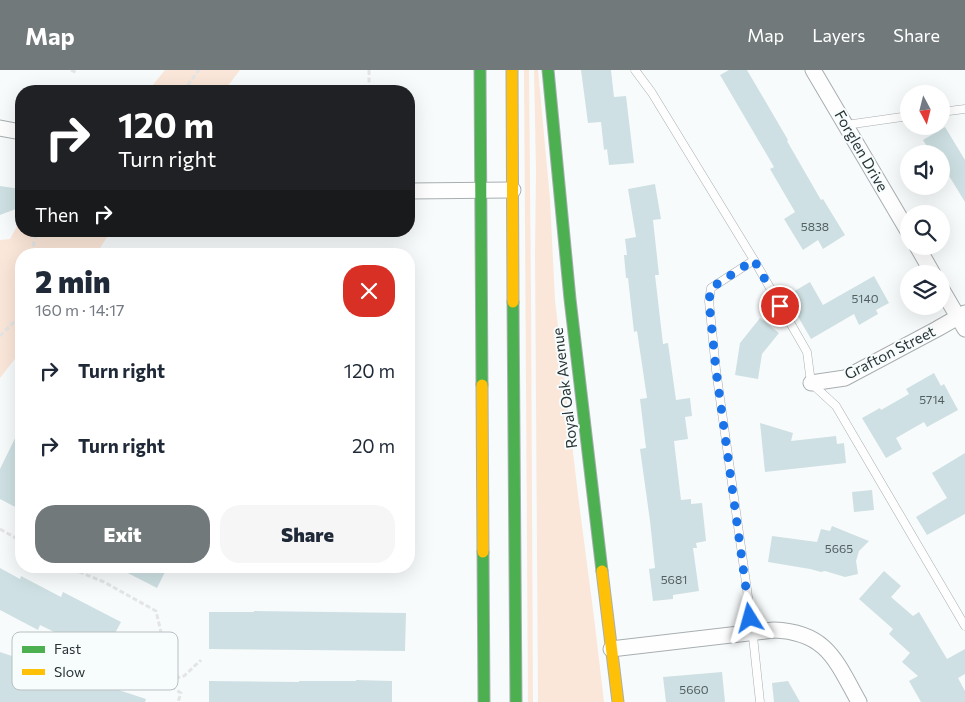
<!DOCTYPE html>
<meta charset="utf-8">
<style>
body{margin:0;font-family:Commissioner,sans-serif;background:#f6f6f7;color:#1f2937;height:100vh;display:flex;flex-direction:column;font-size:19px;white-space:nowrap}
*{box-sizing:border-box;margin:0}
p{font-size:16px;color:#747a83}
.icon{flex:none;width:28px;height:28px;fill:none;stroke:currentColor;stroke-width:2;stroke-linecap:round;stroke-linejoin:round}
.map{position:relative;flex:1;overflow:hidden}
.drawer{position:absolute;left:15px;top:178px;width:400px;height:325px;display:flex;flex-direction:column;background:#fff;border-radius:20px;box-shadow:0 5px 20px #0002}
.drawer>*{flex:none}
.top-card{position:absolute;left:15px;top:15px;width:400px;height:152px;border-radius:20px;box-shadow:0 5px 20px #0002;background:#202124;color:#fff;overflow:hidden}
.needle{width:32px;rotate:173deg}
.tools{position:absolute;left:900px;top:15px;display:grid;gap:10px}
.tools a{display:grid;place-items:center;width:50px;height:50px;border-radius:50%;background:#fff;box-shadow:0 5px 20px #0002;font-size:25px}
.pin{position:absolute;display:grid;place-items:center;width:42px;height:42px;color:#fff;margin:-21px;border:2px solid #fff;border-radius:50%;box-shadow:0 1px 5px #0007}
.me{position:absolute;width:55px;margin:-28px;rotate:352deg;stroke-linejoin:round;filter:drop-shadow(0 0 4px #0008)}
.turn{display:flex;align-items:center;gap:18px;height:105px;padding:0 20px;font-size:22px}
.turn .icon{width:65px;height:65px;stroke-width:2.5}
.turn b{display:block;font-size:35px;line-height:42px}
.then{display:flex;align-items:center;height:48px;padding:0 20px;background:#0003;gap:10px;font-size:19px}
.round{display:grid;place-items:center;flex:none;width:52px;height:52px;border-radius:20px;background:#f6f6f7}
.summary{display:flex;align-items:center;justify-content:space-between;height:85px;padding:0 20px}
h1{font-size:30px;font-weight:800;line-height:38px}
.cta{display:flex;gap:10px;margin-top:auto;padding:10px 20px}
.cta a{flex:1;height:58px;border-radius:20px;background:#71797a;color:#fff;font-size:20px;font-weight:800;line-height:58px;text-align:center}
.cta a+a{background:#f6f6f7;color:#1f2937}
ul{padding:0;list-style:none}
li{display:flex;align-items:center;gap:15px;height:75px;padding:0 20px}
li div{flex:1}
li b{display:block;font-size:19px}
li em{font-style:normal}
header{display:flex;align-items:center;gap:30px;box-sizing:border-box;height:70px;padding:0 25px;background:#71797a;color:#fff}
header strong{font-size:24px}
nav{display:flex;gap:28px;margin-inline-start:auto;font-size:18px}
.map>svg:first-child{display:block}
.green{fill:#fbe7d9}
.building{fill:#cee0e3}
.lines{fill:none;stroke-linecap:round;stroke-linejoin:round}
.lane-casing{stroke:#a8aeb0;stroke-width:9}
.street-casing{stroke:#a8aeb0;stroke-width:17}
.fast-casing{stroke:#a8aeb0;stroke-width:13}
.slow-casing{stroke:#a8aeb0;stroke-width:13}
.path{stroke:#e4e5e5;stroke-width:3;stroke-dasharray:5 2.5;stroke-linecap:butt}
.lane{stroke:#fefeff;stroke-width:8}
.street{stroke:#fefeff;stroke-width:15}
.fast{stroke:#4caf50;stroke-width:11}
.slow{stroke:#ffc107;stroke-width:11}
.route{stroke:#1a73e8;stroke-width:9;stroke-dasharray:0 16.2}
.labels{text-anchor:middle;stroke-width:4;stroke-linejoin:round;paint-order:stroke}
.number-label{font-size:12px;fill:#525e60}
.street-label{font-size:15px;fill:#293334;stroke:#f7fcfd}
.key{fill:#f7fcfd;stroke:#b9c0c1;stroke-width:1}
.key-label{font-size:14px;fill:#293334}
</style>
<header>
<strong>Map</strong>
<nav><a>Map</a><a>Layers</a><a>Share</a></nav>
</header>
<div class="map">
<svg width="965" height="632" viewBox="0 0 965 632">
<rect width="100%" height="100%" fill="#f8fbfc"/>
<!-- green -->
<g class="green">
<polygon points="165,0 240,0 224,21 148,21"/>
<polygon points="524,0 529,0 531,221 533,632 528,632"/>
<polygon points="534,0 538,0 550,129 555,230 579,433 594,547 604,632 538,632 535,185 536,101"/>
<polygon points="21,149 21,161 111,161 96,184 21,184 21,281 0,308 0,170 10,169"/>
</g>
<!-- building -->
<g class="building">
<polygon points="581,0 611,0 614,27 626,26 634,93 609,95 607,79 604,80 601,52 588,53"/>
<polygon points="729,0 747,0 788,70 787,71 821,130 823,129 845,165 823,179 818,170 803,180 784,149 795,142 770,99 774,97 720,5"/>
<polygon points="945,57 965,90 965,132 946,101 941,104 941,84 932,84 923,70"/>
<polygon points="655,114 661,149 653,150 659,205 655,205 663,274 668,273 676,330 690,328 692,346 685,347 688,369 674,371 681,430 691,429 691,434 702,433 706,471 696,473 697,478 693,478 699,521 673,525 673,529 653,531 649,499 655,498 650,451 640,379 646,378 640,329 647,328 637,261 634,262 628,208 626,208 624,185 627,185 625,169 636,167 628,119"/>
<polygon points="0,116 20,119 21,137 0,145"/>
<polygon points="874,206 889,233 876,240 878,244 859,255 854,244 811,269 786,226 810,212 823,235"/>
<polygon points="760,248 779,263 762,284 758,309 735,305 740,273"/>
<polygon points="934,303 941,316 944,314 958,340 927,357 924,352 896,368 902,379 886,388 862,348 880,338 881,340 909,324 906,319"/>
<polygon points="760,353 793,363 791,371 836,366 837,374 844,373 846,393 765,402"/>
<polygon points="21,356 21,440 0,429 0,399"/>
<polygon points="965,383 965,444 927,465 916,447 947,428 932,403"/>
<polygon points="872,420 874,440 854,442 852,422"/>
<polygon points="832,456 869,471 859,481 856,491 858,504 845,507 825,501 821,502 810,499 768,492 772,466 817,472 821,459 830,461"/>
<polygon points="114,496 168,496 157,518"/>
<polygon points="0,498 20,509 21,506 61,527 63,522 121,552 103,586 40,555 38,560 0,540"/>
<polygon points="884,501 901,516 891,527 913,546 919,542 947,589 965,579 965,604 958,608 965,621 965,632 921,632 909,611 918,606 902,592 910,583 889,564 893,559 859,529"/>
<polygon points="254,541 406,543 405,581 209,579 209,542 254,542"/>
<polygon points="0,582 48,598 49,597 146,629 145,632 0,632"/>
<polygon points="722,602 725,632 666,632 663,607"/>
<polygon points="356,610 392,611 392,632 209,632 209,611 299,612 299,611 356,611"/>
<polygon points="788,611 800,632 774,632 772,613"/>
</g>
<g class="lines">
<defs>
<g id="lane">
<polyline points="635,0 652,23 754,190 807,282 811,313 836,336 965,556"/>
<polyline points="941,42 965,39"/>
<polyline points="846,55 909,46"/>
<polyline points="754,190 711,218 709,231 716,300 751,548 760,632"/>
</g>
<g id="street">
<polyline points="813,0 909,163"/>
<polyline points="0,58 21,62"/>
<polyline points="409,121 513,120"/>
<polyline points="917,176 933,204"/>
<polyline points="941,218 965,259"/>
<polyline points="811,313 845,308 937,259 965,243"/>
<path d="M 611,579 L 774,560 C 827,562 836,591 859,632"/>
</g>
<g id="fast">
<polyline points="480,0 482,315"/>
<polyline points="548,0 570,229 602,501"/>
<polyline points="513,232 516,632"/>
<polyline points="483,482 484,632"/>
</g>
<g id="slow">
<polyline points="512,0 513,232"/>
<polyline points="482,315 483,482"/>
<polyline points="602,501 618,632"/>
</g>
</defs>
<!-- lane casing -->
<use href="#lane" class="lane-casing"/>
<!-- street casing -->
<use href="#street" class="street-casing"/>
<!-- fast casing -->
<use href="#fast" class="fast-casing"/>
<!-- slow casing -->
<use href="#slow" class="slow-casing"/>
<!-- path -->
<g class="path">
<polyline points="71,0 77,3"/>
<polyline points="369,0 369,17"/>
<polyline points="183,21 199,0"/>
<polyline points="33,184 34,170 40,161"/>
<polyline points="0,266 20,246 21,243"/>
<polyline points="0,459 21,471"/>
<polyline points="65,496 104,512 156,541 172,609 170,616 181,623 178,632"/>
<polyline points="148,597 149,608 172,609 184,606 201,590"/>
</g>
<!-- lane -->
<use href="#lane" class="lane"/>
<!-- street -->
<use href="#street" class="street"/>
<!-- fast -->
<use href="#fast" class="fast"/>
<!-- slow -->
<use href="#slow" class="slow"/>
</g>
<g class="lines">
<!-- route -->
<polyline class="route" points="750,548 716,300 709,231 711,218 754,190 780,236"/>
</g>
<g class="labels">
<!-- number labels -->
<g class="number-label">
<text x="815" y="161">5838</text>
<text x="865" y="233">5140</text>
<text x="932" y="334">5714</text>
<text x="839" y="483">5665</text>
<text x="674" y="514">5681</text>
<text x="694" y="624">5660</text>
</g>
<!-- street labels -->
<g class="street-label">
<text transform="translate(861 81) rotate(60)" y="5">Forglen Drive</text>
<text transform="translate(890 283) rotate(-27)" y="5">Grafton Street</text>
<text transform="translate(565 318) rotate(-97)" y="5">Royal Oak Avenue</text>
</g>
</g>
<!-- legend -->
<rect x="12" y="562" width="166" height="58" rx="8" class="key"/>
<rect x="22" y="576" width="23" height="7" fill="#4caf50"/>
<rect x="22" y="599" width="23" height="6" fill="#ffc107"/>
<g class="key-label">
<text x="54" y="584">Fast</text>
<text x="54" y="607">Slow</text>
</g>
</svg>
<div class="tools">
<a><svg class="needle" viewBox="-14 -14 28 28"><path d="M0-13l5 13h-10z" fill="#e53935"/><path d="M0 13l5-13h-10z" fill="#747a83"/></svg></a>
<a><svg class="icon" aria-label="sound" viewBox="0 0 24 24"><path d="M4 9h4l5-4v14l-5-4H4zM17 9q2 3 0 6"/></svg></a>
<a><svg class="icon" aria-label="search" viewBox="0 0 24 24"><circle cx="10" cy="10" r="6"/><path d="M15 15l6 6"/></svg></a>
<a><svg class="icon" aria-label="layers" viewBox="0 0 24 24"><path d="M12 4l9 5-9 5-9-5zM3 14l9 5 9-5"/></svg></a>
</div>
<div class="pin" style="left:780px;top:236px;background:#d93025"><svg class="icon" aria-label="arrive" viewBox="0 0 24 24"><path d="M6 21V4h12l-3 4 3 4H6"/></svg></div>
<svg class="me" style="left:750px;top:548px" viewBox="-20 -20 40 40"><path d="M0-17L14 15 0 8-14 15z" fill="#1a73e8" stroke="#fff" stroke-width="4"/></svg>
<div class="top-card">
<div class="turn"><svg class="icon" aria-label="right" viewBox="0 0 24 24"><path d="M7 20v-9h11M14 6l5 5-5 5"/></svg><div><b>120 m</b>Turn right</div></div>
<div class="then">Then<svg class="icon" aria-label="right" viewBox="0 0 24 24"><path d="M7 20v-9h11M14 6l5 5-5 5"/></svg></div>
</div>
<section class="drawer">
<div class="summary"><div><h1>2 min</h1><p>160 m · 14:17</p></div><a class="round" style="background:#d93025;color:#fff"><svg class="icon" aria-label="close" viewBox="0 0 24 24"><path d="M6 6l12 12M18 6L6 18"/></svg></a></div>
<ul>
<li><svg class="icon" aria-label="right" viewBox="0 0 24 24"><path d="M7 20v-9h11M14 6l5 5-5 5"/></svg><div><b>Turn right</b></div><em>120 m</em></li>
<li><svg class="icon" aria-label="right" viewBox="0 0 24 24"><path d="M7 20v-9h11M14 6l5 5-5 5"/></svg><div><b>Turn right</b></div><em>20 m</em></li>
</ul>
<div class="cta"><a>Exit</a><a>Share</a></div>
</section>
</div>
